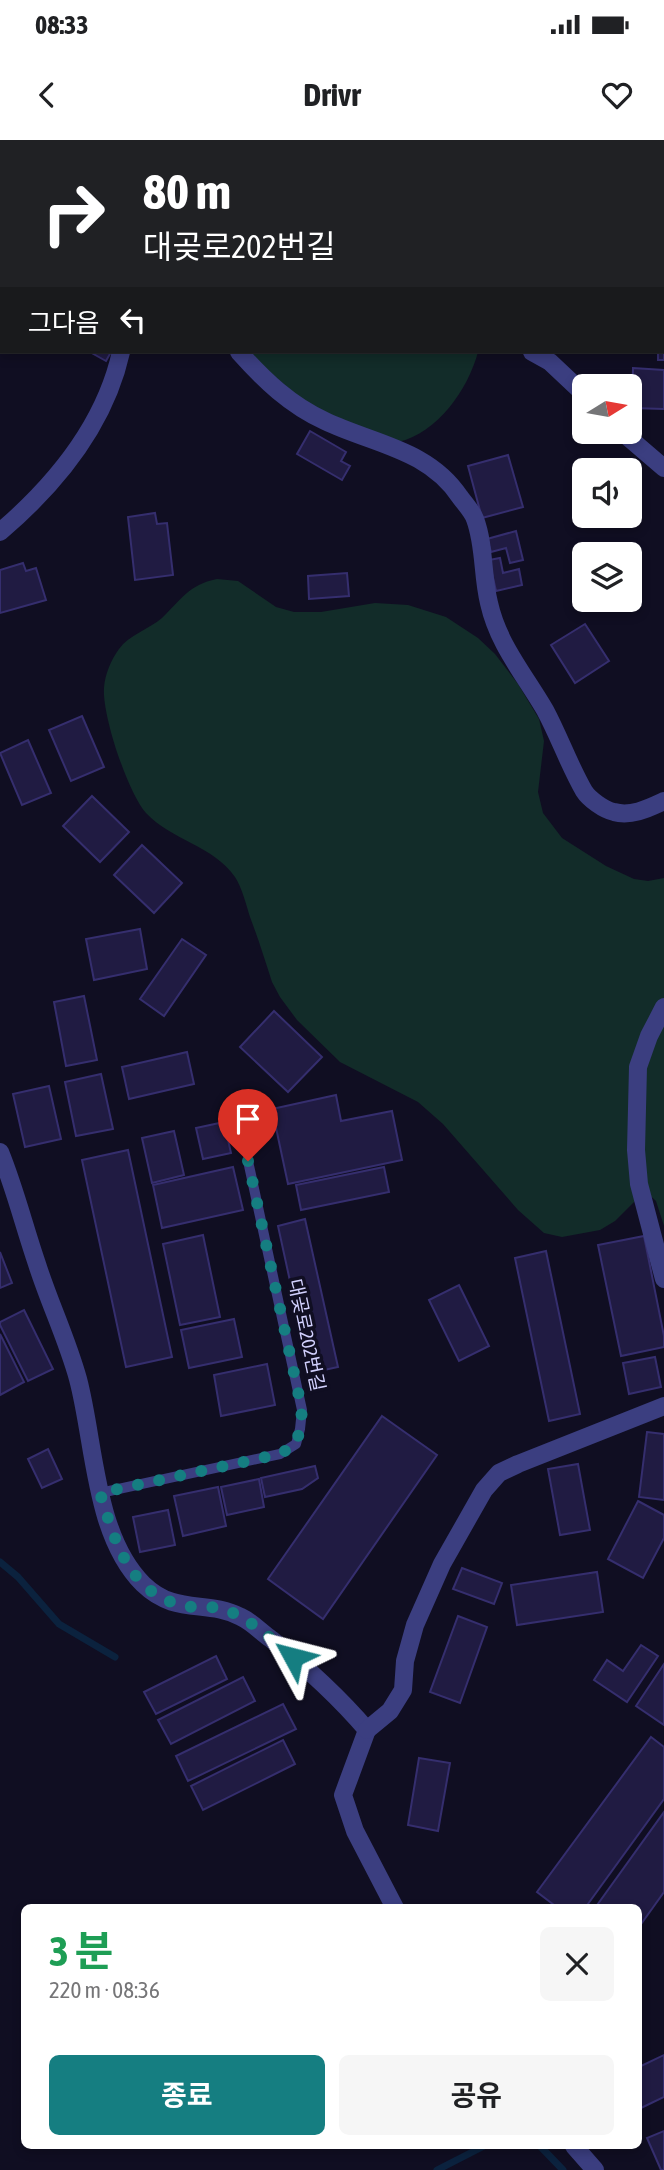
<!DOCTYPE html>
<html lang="ko">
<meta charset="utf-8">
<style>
body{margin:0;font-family:"Asap Condensed","Noto Sans KR",sans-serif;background:#f6f6f6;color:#202124;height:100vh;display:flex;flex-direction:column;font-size:26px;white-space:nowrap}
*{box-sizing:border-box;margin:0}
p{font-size:23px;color:#757577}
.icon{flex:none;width:38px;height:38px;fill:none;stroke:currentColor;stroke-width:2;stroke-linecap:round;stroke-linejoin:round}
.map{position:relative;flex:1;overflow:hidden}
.details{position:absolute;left:21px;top:1764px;width:621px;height:245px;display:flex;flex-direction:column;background:#fff;border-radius:10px;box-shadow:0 4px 10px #0003}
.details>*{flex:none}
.banner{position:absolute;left:0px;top:0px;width:665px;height:214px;box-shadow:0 4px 10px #0003;background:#202124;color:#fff;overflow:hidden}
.needle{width:46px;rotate:79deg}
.tools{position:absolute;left:572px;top:234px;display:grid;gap:14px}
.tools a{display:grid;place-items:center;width:70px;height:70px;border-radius:10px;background:#fff;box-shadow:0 4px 10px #0003;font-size:35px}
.pin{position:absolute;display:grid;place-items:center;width:60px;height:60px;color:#fff;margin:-72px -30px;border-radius:50% 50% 50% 0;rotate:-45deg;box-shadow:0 0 7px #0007}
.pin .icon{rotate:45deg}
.me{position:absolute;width:77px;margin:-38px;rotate:308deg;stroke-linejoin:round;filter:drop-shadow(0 0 5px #0008)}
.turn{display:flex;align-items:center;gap:24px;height:147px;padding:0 28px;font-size:32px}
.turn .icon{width:91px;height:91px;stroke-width:2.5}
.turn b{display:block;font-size:49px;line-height:60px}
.then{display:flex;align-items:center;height:66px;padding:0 28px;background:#0003;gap:14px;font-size:26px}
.round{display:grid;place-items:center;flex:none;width:74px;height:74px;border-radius:10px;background:#f6f6f6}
.head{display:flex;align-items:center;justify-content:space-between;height:119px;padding:0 28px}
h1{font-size:42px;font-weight:700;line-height:52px;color:#1e9e55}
.cta{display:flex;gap:14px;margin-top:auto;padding:14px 28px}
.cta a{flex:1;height:80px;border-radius:10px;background:#157e81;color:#fff;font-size:28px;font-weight:700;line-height:80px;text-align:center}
.cta a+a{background:#f6f6f6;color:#202124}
.status{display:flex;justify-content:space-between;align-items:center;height:49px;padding:0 35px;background:#fff;direction:ltr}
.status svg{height:19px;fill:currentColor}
header{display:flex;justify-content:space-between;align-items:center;height:91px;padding:0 28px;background:#fff;font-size:32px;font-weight:700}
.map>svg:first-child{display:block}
.green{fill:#122c29}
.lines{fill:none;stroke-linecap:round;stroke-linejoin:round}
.stream{stroke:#0b223e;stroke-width:7}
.building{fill:#201b42;stroke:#352e6e;stroke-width:2}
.lane{stroke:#3b3e80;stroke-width:10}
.street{stroke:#3b3e80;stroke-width:18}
.route{stroke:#157e81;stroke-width:12;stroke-dasharray:0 21.6}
.labels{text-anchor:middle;stroke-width:7;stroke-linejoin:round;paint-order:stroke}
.street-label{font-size:19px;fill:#d2d1fe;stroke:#100e22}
</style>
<div class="status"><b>08:33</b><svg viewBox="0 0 49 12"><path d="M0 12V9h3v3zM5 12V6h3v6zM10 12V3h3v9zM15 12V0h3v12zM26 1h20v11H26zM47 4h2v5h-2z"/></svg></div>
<header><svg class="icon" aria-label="back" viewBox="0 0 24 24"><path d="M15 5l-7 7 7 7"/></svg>Drivr<svg class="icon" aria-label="heart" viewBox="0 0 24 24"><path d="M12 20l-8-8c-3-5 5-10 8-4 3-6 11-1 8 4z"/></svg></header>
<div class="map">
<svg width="664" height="2030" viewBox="0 0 664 2030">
<rect width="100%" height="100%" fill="#100e22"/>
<!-- green -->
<g class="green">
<path d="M 246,212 L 478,212 C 468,249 438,293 398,302 L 314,270 Z"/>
<path d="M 217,439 L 238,441 L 276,467 L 294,472 L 321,472 L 375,463 L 408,465 L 446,477 L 478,498 L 495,514 L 518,544 L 539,579 L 544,601 L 538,652 L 543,673 L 562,698 L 606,726 L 634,739 L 648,741 L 664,738 L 664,1086 L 656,1061 L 645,1051 L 615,1081 L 600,1090 L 562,1097 L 544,1093 L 518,1070 L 443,984 L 418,962 L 340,922 L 297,880 L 280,857 L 272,842 C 265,820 258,798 250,777 C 246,764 242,748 235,737 C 214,706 171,700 146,673 C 128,653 102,575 104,548 C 105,534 111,520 119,509 C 129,495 149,489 162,478 C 182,459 188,445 217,439 Z"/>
</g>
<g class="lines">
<!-- stream -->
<g class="stream">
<polyline points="0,1422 18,1437 59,1484 115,1517"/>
<polyline points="540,2006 563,2030"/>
<polyline points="437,2030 484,2006"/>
</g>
</g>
<!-- building -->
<g class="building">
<polygon points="664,127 664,220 658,220 658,212 663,212"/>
<polygon points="90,212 111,212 106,221"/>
<polygon points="633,228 664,230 664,269 632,268"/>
<polygon points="310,291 346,312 341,321 350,326 342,340 297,314"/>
<polygon points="508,315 523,367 482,378 468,326"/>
<polygon points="155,373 157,384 167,383 173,435 135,440 128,377"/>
<polygon points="516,391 523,420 510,423 506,408 491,412 487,399"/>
<polygon points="500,418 503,433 519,429 522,445 496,451 489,420"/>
<polygon points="23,423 26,431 36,428 46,460 0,473 0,430"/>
<polygon points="347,433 349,456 309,459 308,436"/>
<polygon points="585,484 609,521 575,543 551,505"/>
<polygon points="82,576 104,627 71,641 49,590"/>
<polygon points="28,600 51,653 22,665 0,613"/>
<polygon points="92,656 129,692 100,722 63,686"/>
<polygon points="142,705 182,743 154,773 114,735"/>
<polygon points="140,789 147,829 94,840 86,799"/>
<polygon points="182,799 206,815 164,876 140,859"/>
<polygon points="84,856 97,920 66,926 54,862"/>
<polygon points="274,871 322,917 288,952 240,907"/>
<polygon points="187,912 194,944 129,959 122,927"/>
<polygon points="101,934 113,989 76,996 65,942"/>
<polygon points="49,946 61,999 25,1007 13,954"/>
<polygon points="336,955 341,981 392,971 402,1020 288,1044 272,969"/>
<polygon points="224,982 231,1013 203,1019 196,988"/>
<polygon points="174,991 184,1035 152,1043 142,998"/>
<polygon points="128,1010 172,1217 126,1227 82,1020"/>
<polygon points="233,1027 243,1070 162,1088 153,1045"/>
<polygon points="384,1027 389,1052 301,1070 296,1045"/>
<polygon points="305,1079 338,1227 310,1233 278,1086"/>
<polygon points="203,1095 220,1177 180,1185 163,1104"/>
<polygon points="644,1096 664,1196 664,1207 621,1216 598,1105"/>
<polygon points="546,1111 580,1274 549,1281 515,1118"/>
<polygon points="0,1112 12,1143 0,1148"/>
<polygon points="459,1145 489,1206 459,1221 429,1160"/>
<polygon points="24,1170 53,1229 28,1241 0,1185 0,1182"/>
<polygon points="234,1179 242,1217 189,1228 181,1190"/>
<polygon points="0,1194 24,1242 0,1255"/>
<polygon points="655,1217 661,1247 629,1254 623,1223"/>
<polygon points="267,1224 275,1265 221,1276 214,1235"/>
<polygon points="382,1276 437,1315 323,1479 268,1439"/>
<polygon points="647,1292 664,1294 664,1360 639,1357"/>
<polygon points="48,1309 62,1339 42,1348 28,1319"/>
<polygon points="578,1324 590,1390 560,1395 548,1329"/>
<polygon points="315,1326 318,1338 302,1349 265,1357 261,1338"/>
<polygon points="259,1339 264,1367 227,1375 221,1347"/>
<polygon points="218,1347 226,1386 183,1396 174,1356"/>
<polygon points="638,1361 664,1375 664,1398 643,1438 608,1419"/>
<polygon points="168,1370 175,1405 140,1412 133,1377"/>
<polygon points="462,1428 502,1443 494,1464 453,1449"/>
<polygon points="597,1432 603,1472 517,1485 511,1445"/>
<polygon points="458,1476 487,1487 460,1563 430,1552"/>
<polygon points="641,1505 658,1516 627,1562 594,1540 607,1520 623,1531"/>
<polygon points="216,1516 227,1539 156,1574 144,1552"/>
<polygon points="664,1524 664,1585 636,1566"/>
<polygon points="243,1537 255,1561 171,1604 158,1580"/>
<polygon points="283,1564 296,1589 188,1641 176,1616"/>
<polygon points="651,1597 664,1607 664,1659 585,1768 558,1768 537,1752"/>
<polygon points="283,1600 295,1624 203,1670 191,1646"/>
<polygon points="419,1618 450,1623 438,1691 408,1685"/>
<polygon points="664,1672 664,1752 639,1787 639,1768 595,1768"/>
<polygon points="664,1915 664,1957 641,1968 639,1962 639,1927"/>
<polygon points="664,1991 664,2030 661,2030 647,1998"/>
</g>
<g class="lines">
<!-- lane -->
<polyline class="lane" points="100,1353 280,1314 296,1304 300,1289 302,1270 248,1021"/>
<!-- street -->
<g class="street">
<polyline points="153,2 153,0"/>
<path d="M 239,212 C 264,240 290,265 325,281 C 373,304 428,309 460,357 C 465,364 472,371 475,379 C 485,406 482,435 489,463 C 498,504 524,534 545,570 C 559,596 569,625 584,651 C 589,659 604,670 614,672 C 631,677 649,668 664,661"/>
<polyline points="532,212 550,222 584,254"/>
<polyline points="622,292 664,328"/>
<path d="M 0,392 C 55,345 105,284 121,212"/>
<polyline points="664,867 649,896 638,927 636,1010 639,1044 664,1139"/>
<path d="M 0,1012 C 15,1049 24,1086 37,1124 C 49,1162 67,1199 78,1239 C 95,1303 94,1395 143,1444 C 176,1476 206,1459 241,1477 C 252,1482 261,1492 271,1499 C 306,1527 338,1556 367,1590 L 343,1655 L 355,1691 L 395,1768"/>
<polyline points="367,1590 390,1571 403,1550 405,1521 415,1485 442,1424 484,1350 499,1333 518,1324 664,1266"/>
<polyline points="574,2006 595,2030"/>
</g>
</g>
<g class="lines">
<!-- route -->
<path class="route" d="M 248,1021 L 302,1270 L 300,1289 L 296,1304 L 280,1314 L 100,1353 C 115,1400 127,1450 180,1465 C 194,1469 209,1465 223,1469 C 249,1477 272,1500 293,1517"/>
</g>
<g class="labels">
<!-- street labels -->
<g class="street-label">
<text transform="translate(307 1195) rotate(78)" y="7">대곶로202번길</text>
</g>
</g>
</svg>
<div class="tools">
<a><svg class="needle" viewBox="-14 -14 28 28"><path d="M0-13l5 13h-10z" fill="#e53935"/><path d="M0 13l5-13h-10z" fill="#757577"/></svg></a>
<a><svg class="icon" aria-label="sound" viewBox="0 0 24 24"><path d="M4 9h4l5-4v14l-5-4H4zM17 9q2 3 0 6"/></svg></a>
<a><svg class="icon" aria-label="layers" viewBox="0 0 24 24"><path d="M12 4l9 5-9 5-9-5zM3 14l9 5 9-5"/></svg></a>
</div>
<div class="pin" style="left:248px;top:1021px;background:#d93025"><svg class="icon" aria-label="arrive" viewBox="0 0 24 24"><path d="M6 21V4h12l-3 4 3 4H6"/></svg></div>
<svg class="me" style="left:293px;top:1517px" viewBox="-20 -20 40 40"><path d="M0-17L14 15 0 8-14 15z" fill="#157e81" stroke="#fff" stroke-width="4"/></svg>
<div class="banner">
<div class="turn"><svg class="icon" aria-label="right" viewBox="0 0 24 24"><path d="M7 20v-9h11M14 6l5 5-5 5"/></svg><div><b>80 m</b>대곶로202번길</div></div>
<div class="then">그다음<svg class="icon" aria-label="left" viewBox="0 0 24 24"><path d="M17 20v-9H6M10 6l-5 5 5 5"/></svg></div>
</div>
<section class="details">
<div class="head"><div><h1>3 분</h1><p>220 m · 08:36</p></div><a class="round"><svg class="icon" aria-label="close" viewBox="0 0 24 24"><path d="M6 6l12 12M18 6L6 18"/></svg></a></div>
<div class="cta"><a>종료</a><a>공유</a></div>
</section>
</div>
